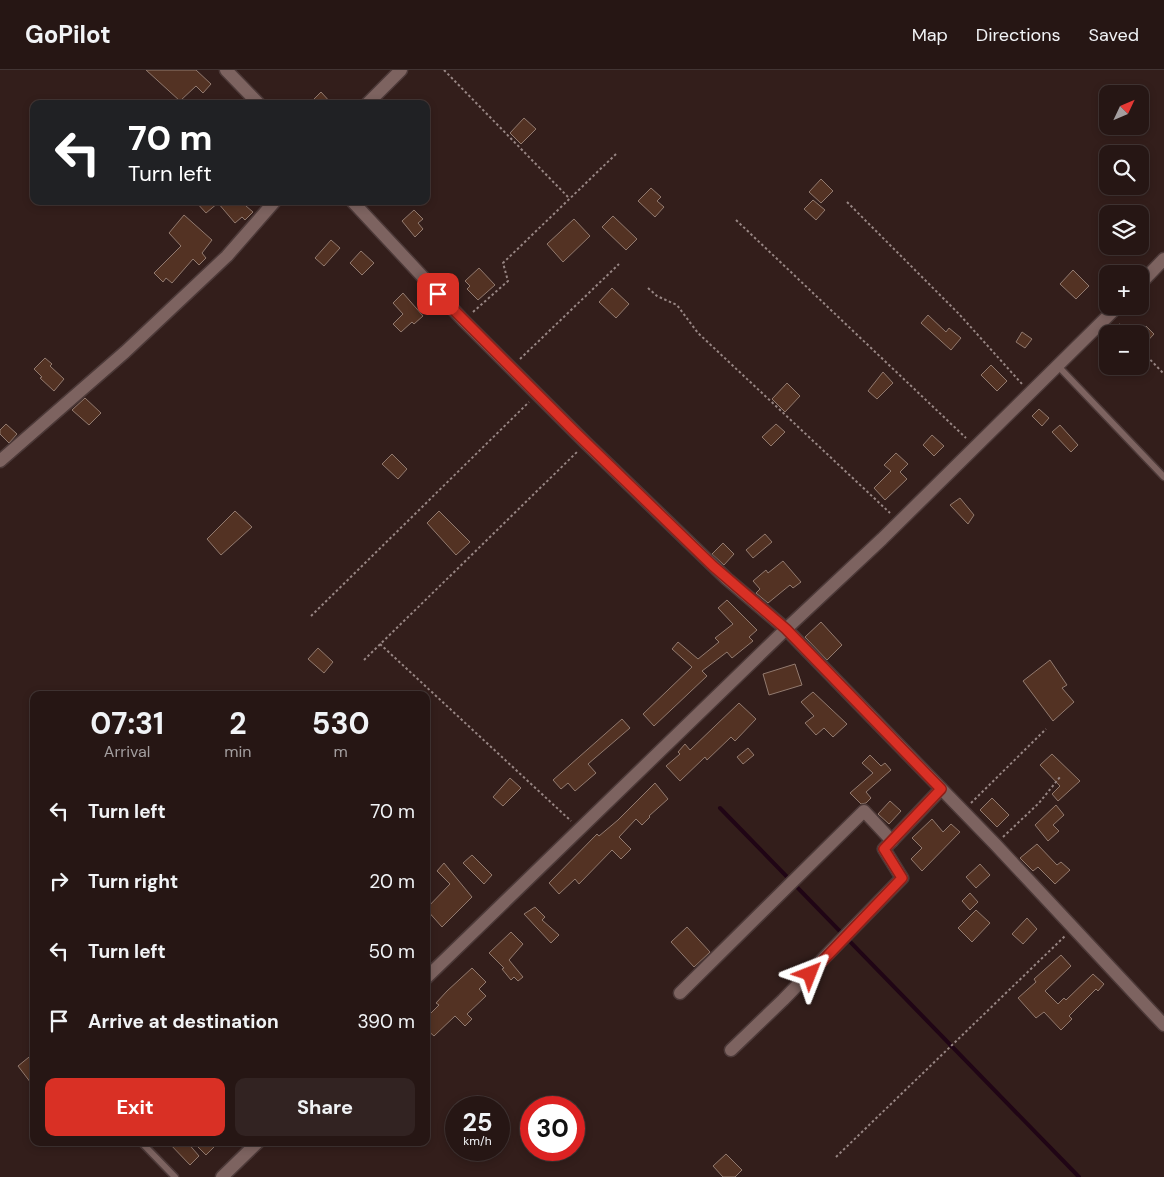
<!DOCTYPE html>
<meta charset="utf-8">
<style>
body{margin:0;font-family:"DM Sans",sans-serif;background:#322322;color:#f1f3f6;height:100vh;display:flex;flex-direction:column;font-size:19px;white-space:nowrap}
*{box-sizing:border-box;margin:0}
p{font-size:16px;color:#a49fa0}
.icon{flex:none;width:28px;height:28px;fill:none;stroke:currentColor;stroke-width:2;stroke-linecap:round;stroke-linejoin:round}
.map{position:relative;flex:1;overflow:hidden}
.drawer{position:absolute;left:30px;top:621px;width:400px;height:455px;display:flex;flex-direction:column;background:#261614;border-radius:10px;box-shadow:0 2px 8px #0003,0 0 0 1px #423534}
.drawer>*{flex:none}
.hud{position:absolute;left:30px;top:30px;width:400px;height:105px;border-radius:10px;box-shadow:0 2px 8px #0003,0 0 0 1px #423534;background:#202124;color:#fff;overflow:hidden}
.needle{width:32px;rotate:46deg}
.tools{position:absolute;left:1099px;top:15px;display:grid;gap:10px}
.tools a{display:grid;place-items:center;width:50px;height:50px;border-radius:10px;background:#261614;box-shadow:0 2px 8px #0003,0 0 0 1px #423534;font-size:25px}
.speed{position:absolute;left:445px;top:1026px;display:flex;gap:10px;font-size:25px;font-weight:700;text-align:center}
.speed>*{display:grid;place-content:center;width:65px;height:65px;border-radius:50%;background:#261614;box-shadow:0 2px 8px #0003,0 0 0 1px #423534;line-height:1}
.speed small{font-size:12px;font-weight:400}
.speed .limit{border:8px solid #d22;background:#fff;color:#111}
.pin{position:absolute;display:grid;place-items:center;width:42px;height:42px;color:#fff;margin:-21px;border-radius:10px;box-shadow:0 2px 8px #0006}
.me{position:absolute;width:55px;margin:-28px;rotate:45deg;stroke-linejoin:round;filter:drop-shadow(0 0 4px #0008)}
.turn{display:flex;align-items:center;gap:18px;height:105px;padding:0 15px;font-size:22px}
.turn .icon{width:65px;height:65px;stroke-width:2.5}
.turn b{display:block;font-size:35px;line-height:42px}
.eta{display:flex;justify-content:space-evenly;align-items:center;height:85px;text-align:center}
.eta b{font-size:30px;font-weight:700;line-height:35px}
.button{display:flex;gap:10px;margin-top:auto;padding:10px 15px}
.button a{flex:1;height:58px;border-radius:10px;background:#d93025;color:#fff;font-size:20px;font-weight:700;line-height:58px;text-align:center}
.button a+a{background:#322322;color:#f1f3f6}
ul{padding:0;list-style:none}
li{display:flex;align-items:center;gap:15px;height:70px;padding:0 15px}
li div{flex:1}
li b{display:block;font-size:19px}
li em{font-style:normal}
header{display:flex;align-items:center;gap:30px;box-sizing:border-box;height:70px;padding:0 25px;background:#261614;border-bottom:1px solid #423534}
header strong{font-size:24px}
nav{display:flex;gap:28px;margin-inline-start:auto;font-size:18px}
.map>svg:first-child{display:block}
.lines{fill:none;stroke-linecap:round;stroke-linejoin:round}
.stream{stroke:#200515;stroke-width:4}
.building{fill:#533223;stroke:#927a6f}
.lane-casing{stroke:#4c3938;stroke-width:9}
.street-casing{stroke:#4c3938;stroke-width:15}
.path{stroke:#988684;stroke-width:2;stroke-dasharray:2.5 2.5;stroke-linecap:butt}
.lane{stroke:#7d6360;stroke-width:6}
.street{stroke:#7d6360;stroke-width:12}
.route-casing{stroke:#8d1f18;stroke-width:12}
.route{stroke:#d93025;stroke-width:9}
</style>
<header>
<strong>GoPilot</strong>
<nav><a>Map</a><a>Directions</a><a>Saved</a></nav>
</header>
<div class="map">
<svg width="1164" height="1107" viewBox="0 0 1164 1107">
<rect width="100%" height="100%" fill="#331e1b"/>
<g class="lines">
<!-- stream -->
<polyline class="stream" points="720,738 1079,1107"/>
</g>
<!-- building -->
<g class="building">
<polygon points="146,0 196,0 211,14 203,23 196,16 180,31"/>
<polygon points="321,22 332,34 309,34"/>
<polygon points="524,48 536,59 521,74 510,63"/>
<polygon points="821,109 833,121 821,133 809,122"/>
<polygon points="651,118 661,127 657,131 664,137 655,147 638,131"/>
<polygon points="813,130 825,140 816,150 804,139"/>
<polygon points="195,131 252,131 246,136 253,142 245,150 242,147 235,153 218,133 206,143"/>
<polygon points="414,140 423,149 418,153 423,159 415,167 402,151"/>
<polygon points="184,145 212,170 202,183 206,188 199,195 193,189 172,213 166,208 163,212 154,203 181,176 169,163"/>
<polygon points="613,146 637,169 626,180 602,157"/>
<polygon points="574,149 590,166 563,192 547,174"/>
<polygon points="331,170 340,178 324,196 315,188"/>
<polygon points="361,181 374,193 362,205 350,193"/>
<polygon points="479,198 495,215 478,230 467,219 470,216 465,211"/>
<polygon points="1073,200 1089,216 1076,229 1060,214"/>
<polygon points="612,218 629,234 616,248 599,232"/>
<polygon points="403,223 423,246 414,254 412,252 401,262 393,254 403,244 393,233"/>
<polygon points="928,245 946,262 949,258 961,268 951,280 921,253"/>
<polygon points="1146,256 1154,264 1140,279 1140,263"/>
<polygon points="1022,262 1032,269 1025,278 1016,272"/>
<polygon points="45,288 52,294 50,296 64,309 54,321 40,308 42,307 34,299"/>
<polygon points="991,295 1007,311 997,321 981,305"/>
<polygon points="883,302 893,313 877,329 868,321"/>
<polygon points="787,313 800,326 785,342 772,329"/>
<polygon points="85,328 101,343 89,355 72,340"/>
<polygon points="1039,339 1049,348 1042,356 1032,346"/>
<polygon points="6,354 17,364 9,373 0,364 0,360"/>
<polygon points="776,354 785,362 771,376 762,367"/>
<polygon points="1060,355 1078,375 1071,382 1052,362"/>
<polygon points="932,365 944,376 934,386 923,375"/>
<polygon points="896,383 908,394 900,402 907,409 885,430 874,418 891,401 884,395"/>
<polygon points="392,384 407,399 398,409 382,394"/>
<polygon points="960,428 974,445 968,454 950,435"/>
<polygon points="235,441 252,457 221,485 207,469"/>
<polygon points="439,441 470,472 456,485 427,453"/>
<polygon points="765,464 772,472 753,488 746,480"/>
<polygon points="723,473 734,484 724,495 712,484"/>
<polygon points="783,491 801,512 793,518 790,515 768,533 756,523 760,519 753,511 766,500 768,503"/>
<polygon points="727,530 757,560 749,567 753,571 732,588 727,582 702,601 707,606 654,656 643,644 692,597 672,579 678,572 698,589 719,572 715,568 733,554 718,538"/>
<polygon points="821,552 842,575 827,590 805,567"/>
<polygon points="318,578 333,592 324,603 308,589"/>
<polygon points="1050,590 1067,615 1062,618 1074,632 1053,651 1023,611"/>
<polygon points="795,594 802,615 769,625 763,604"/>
<polygon points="813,622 847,654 833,667 824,658 816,665 805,653 814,646 801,632"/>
<polygon points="739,633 756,649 735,671 731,667 707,690 705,687 680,711 666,696 680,684 678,682 685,674 690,680"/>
<polygon points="622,649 630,658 588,694 596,703 575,721 568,713 561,719 553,710"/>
<polygon points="748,678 754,685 743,694 737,687"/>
<polygon points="1052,684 1080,711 1058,731 1052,724 1060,716 1040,695"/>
<polygon points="870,685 881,696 885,693 891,700 866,722 871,728 866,733 861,734 850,723 873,703 862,693"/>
<polygon points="510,708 521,718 503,736 493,727"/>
<polygon points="655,713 668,729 649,746 650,747 642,755 636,749 619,767 631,779 621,789 612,780 579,814 575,809 559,824 549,813 597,764 599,766 618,750"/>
<polygon points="992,728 1009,745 997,757 980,740"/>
<polygon points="890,731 901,741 889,754 878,744"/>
<polygon points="1056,735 1064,745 1053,755 1059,761 1048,771 1035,755"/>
<polygon points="932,749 943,762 951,754 960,762 922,801 911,789 922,778 912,768"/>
<polygon points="1037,774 1057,795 1061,792 1070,800 1055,814 1038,797 1033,801 1020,788"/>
<polygon points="472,785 492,805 484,814 463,793"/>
<polygon points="444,793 472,827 442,857 426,839 450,814 437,801"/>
<polygon points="980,794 990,805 976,818 966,807"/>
<polygon points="970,823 978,832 970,840 962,831"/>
<polygon points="535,837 545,847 542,850 559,865 551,873 524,844"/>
<polygon points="976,840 990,853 972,872 958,858"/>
<polygon points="1027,848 1037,859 1023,874 1012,864"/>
<polygon points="687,857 710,882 694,897 671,872"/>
<polygon points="511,862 523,874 509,890 523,907 518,911 514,907 511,910 502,899 504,898 489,883"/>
<polygon points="1061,885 1071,896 1045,921 1058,934 1064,928 1066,930 1093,904 1104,914 1098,921 1096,919 1069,946 1072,949 1061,960 1044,942 1036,948 1018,928 1036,912 1034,909"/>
<polygon points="472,898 486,912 479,919 486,926 467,944 472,949 465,956 455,946 434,966 426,959 426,948 439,935 436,933 447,921"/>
<polygon points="34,983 34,1017 18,996"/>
<polygon points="168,1072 187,1072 199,1086 190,1095"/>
<polygon points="203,1072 219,1072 206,1085 198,1077"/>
<polygon points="726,1084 742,1100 735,1107 723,1107 713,1096"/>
</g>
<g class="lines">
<defs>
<g id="lane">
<polyline points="1058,296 1164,407"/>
<polyline points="141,1072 175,1107"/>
</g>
<g id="street">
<polyline points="226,0 259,34"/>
<polyline points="367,34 401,0"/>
<polyline points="352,131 463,250 586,373 727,509 786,559 995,774 1164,955"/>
<polyline points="1140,214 1164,189"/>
<polyline points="0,391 125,282 227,186 275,131"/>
<polyline points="426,908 786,559 882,469 1118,236"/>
<polyline points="680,923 864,741 892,771"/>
<polyline points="731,980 783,930 902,808 884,779 941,719"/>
<polyline points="222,1107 258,1072"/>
</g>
</defs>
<!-- lane casing -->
<use href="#lane" class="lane-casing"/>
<!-- street casing -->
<use href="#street" class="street-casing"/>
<!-- path -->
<g class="path">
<polyline points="444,0 569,128"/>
<polyline points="847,132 959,244 1022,314"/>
<polyline points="736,150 966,368"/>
<polyline points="648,218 657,226 677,235 698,263 890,443"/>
<polyline points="473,242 508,211 503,193 616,84"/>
<polyline points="1119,254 1126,264"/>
<polyline points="1140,279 1164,304"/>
<polyline points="520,289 619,194"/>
<polyline points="311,546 529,332"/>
<polyline points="380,574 571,751"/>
<polyline points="364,590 577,382"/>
<polyline points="971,733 1046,659"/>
<polyline points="1003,767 1039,733 1060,707"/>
<polyline points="836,1087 1065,866"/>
</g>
<!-- lane -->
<use href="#lane" class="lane"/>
<!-- street -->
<use href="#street" class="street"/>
</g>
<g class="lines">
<defs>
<polyline id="route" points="438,224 574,361 713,496 786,559 941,719 884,779 902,808 810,904"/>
</defs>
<!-- route casing -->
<use href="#route" class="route-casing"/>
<!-- route -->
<use href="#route" class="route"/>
</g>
</svg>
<div class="tools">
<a><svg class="needle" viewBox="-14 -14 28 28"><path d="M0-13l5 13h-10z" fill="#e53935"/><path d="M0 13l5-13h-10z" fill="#a49fa0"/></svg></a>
<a><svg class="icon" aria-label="search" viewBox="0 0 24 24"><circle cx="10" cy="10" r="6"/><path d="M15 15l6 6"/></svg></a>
<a><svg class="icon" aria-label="layers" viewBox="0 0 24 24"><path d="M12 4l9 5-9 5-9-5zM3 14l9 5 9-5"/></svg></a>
<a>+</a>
<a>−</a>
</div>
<div class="speed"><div>25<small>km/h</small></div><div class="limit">30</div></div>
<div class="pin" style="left:438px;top:224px;background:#d93025"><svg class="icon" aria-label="arrive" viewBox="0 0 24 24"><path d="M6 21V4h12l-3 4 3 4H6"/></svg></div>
<svg class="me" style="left:810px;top:904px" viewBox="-20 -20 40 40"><path d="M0-17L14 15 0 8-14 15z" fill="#d93025" stroke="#fff" stroke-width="4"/></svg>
<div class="hud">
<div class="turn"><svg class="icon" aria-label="left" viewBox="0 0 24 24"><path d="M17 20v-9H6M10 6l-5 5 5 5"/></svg><div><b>70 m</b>Turn left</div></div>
</div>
<section class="drawer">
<div class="eta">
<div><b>07:31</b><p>Arrival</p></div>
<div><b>2</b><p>min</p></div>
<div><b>530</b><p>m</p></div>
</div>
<ul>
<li><svg class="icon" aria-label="left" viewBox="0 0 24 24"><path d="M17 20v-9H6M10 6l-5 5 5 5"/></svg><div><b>Turn left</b></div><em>70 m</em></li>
<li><svg class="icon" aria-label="right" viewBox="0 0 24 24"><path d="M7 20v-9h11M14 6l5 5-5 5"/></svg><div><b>Turn right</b></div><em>20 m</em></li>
<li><svg class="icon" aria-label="left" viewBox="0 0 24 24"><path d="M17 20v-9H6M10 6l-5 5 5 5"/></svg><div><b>Turn left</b></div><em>50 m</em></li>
<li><svg class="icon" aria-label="arrive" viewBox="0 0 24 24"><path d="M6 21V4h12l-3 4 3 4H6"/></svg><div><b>Arrive at destination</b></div><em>390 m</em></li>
</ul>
<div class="button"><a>Exit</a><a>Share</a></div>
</section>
</div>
